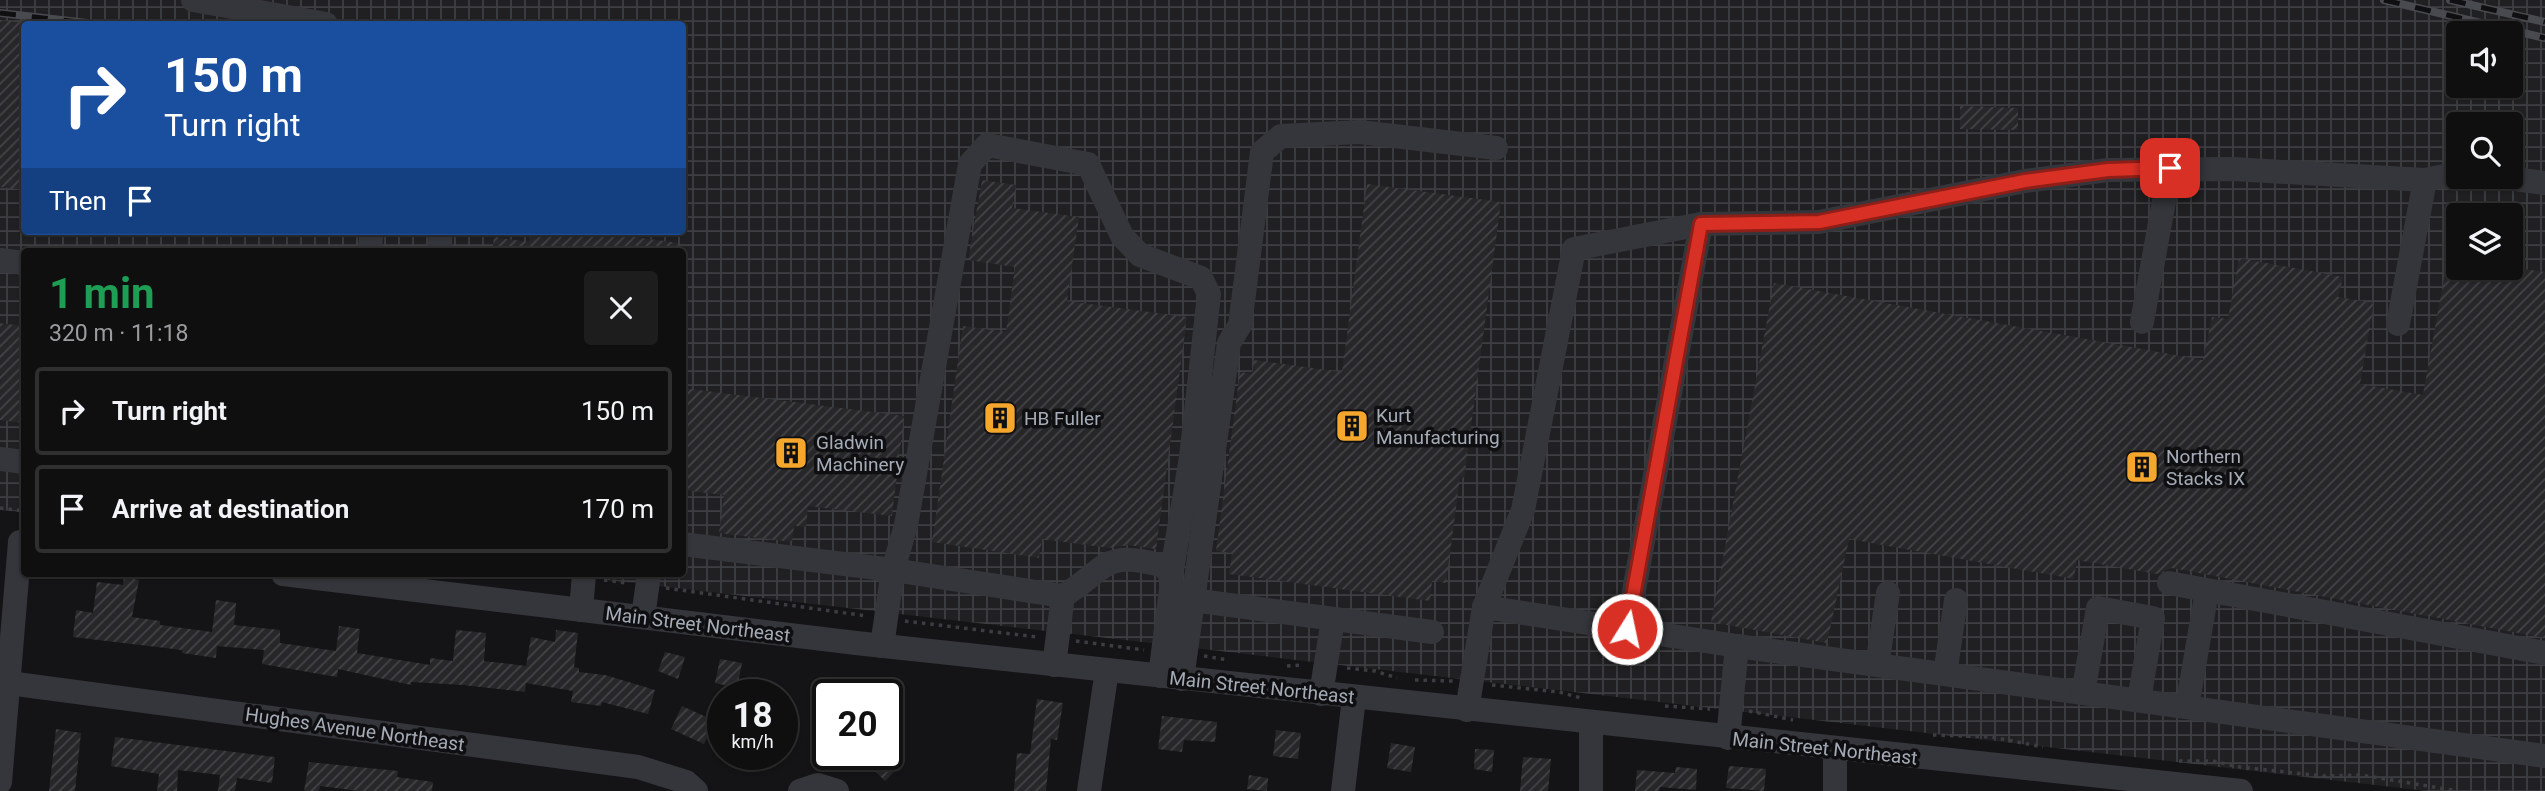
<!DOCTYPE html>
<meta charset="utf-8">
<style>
body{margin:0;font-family:Roboto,sans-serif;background:#1d1d1e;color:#f1f3f6;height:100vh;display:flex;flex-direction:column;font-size:26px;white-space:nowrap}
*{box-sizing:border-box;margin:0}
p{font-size:23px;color:#9b9c9f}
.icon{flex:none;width:38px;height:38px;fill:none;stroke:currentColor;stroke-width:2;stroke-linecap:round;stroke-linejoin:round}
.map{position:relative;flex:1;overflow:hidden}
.drawer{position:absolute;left:21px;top:248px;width:665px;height:329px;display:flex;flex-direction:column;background:#0f0f10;border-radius:7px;box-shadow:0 2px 5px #0004,0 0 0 2px #2f2f30}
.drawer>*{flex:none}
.top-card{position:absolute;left:21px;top:21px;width:665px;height:214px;border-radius:7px;box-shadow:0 2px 5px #0004,0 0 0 2px #2f2f30;background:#1a4fa0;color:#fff;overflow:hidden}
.controls{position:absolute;left:2446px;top:21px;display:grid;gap:14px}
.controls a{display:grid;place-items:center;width:77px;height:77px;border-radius:7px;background:#0f0f10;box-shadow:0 2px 5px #0004,0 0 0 2px #2f2f30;font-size:35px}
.speed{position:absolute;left:707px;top:679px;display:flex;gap:14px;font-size:35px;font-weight:700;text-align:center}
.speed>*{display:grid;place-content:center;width:91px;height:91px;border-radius:50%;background:#0f0f10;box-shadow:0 2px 5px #0004,0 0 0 2px #2f2f30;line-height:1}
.speed small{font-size:18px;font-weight:400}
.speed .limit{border:4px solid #111;border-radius:10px;background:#fff;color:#111}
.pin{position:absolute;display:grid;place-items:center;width:60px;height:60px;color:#fff;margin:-30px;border-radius:14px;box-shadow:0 4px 10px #0006}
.me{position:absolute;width:77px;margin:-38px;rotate:10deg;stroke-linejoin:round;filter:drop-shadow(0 0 5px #0008)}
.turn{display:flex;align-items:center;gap:24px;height:147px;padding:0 28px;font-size:32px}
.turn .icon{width:91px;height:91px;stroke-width:2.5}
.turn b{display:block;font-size:49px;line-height:60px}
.then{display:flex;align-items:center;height:66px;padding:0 28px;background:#0003;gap:14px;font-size:26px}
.round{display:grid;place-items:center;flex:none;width:74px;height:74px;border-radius:7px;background:#1d1d1e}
.summary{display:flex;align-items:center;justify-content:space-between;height:119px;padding:0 28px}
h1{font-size:42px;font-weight:700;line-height:52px;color:#1e9e55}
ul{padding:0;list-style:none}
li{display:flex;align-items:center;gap:21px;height:88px;margin:0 14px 10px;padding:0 14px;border:4px solid #2f2f30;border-radius:7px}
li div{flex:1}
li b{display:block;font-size:26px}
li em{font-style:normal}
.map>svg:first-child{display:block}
.industrial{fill:url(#industrial-grid);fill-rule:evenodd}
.building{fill:url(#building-hatch)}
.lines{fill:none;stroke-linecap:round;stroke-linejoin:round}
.path{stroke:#3b3d42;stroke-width:3.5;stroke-dasharray:3.5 5;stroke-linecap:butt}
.minor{stroke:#35363b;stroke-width:24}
.rail-casing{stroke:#484a50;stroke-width:8}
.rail{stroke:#0f0f11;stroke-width:5;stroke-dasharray:16;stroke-linecap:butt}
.route-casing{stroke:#8d1f18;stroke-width:18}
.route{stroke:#d93025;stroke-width:12}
.labels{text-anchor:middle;stroke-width:7;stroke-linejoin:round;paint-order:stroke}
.poi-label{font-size:19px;fill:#a5acb7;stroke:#0f0f11;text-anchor:start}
.street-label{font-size:19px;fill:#a5acb7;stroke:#0f0f11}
</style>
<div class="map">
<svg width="2545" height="791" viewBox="0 0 2545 791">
<defs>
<pattern id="industrial-grid" width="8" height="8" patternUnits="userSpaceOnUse" patternTransform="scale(1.75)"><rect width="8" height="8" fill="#202023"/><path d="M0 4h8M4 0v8" fill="none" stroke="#3d3e41"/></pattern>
<pattern id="building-hatch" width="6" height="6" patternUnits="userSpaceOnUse" patternTransform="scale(1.75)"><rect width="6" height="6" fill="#27272a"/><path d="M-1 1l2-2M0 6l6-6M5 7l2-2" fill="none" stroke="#434447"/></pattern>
</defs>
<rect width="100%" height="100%" fill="#141416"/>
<!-- industrial -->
<path class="industrial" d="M 0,0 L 2545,0 L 2545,791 L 2427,791 L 555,574 L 682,574 L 682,252 L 24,252 L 24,512 L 0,510 ZM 24,24 L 682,24 L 682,231 L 24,231 ZM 2459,33 L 2511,33 L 2511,86 L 2459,86 ZM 2459,124 L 2511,124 L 2511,177 L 2459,177 ZM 2459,215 L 2511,215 L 2511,268 L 2459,268 Z"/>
<!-- building -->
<g class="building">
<polygon points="0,20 24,23 24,190 0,187"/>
<polygon points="1960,106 2018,108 2018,130 1960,129"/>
<polygon points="982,180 1016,185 1012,208 1079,217 1067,301 1187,317 1156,549 1129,545 1109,548 1042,539 1039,558 932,542 963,326 1006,332 1015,267 968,260"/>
<polygon points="1367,184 1501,202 1464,479 1460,478 1446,583 1432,581 1430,601 1229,574 1232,553 1216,551 1240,372 1252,374 1254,360 1342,372"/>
<polygon points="531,231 593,231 678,243 678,252 492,252 494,237 529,242"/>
<polygon points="2451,239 2459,240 2459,268 2516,268 2545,272 2545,638 2172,568 2157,574 2077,560 2074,579 1849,539 1827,643 1711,622 1774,283 2203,360 2212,317 2228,319 2239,258 2343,277 2338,297 2374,303 2360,384 2423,395"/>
<polygon points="0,323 24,326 24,423 0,420"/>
<polygon points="682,388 904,416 892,516 808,506 806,527 794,526 792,542 719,533 724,495 682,490"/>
<polygon points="124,577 139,580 132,617 160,621 160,625 212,632 216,600 236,603 234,625 280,630 280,643 336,651 339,626 360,629 357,653 430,665 430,658 453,661 456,630 486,633 484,661 526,666 531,637 555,642 556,630 578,633 574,667 579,668 579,672 605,675 655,690 648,714 602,702 601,706 571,702 573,691 526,683 525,692 463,685 411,682 411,685 338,669 337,677 262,664 264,650 217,646 216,658 182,653 182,650 73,637 76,610 93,613 97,582 123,585"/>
<polygon points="665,652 685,657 678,679 658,671"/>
<polygon points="720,659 742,663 737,688 715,683"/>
<polygon points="1037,699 1063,703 1057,740 1051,739 1046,791 1014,791 1017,753 1030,754"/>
<polygon points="682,706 715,721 704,744 671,729"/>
<polygon points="1162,716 1217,722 1215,742 1184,740 1182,752 1158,749"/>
<polygon points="56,729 81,733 75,791 49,791"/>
<polygon points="1276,730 1301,733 1298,759 1273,756"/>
<polygon points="115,737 275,757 272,783 237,778 235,791 218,791 220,775 178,770 177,791 157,791 159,774 111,766"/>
<polygon points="1391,743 1415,747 1411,772 1387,768"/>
<polygon points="1475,749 1494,750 1492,772 1474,769"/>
<polygon points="858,754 894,754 903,763 885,781"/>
<polygon points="1523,757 1551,759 1548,791 1520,791"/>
<polygon points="309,762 398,771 397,777 433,782 432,791 359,791 320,786 319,791 304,791"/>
<polygon points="1729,766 1766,769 1764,791 1726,788"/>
<polygon points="1676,767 1697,769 1696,790 1660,787 1659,791 1635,791 1637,770 1675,773"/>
<polygon points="1249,775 1268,778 1267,791 1247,789"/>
</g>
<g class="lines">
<!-- path -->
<g class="path">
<polyline points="0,508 24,511"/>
<polyline points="604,580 627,583"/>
<polyline points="666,588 867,616"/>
<polyline points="905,621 1037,637"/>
<polyline points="1076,641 1144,650"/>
<polyline points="1204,656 1228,660"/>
<polyline points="1287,666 1304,665"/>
<polyline points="1347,668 1375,671 1397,678"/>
<polyline points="1415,680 1453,681"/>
<polyline points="1492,685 1559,692 1581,698"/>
<polyline points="1665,706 1710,709"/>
<polyline points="1749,711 1793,720"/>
<polyline points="1933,735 1992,737 2043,747"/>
<polyline points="2179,761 2213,761 2240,767 2323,776 2361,775 2458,791"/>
</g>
<!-- minor -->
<g class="minor">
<polyline points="193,0 326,24"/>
<polyline points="2499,177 2545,183"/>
<polyline points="369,252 372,231"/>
<polyline points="439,252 441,231"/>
<polyline points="0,260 24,263"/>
<polyline points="2142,322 2170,168"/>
<polyline points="2398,324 2425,180"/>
<polyline points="0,459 24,462"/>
<path d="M 682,544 L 893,570 L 1063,596 C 1108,569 1101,549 1164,566 L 1171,576 L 1171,589 L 1160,676"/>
<polyline points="283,574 856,643 2241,791"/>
<polyline points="2169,583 2545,653"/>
<polyline points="1192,600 1432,632"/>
<polyline points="1484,607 1737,646 1728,738"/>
<polyline points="581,610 584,574"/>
<polyline points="643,617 649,574"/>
<polyline points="1627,629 1701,224"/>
<polyline points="882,646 893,570 906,525 970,164 987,145 1088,164 1122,236 1140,255 1201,278 1209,294 1191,457 1171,576"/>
<polyline points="1737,646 2545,756"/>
<polyline points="1054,665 1063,596"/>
<polyline points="1877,665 1888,593"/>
<polyline points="1945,674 1956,600"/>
<polyline points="1182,679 1229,343 1240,325 1262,152 1281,136 1360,132 1496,148"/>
<polyline points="9,683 638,767 686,782 696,791"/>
<polyline points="2083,693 2098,608 2153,618 2139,700"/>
<polyline points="1321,694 1333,619"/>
<polyline points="2187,707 2207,591"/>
<polyline points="1467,710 1484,607 1523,510 1574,249 1701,224 1819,222 2025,181 2108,170 2233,169 2425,180 2459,173"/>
<polyline points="1591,723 1591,791"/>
<polyline points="1835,749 1835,791"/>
<polyline points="0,782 20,542"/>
<polyline points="800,791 818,785 837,791"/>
<polyline points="1089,791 1107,670"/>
<polyline points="1343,791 1354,698"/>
</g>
<defs>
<g id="rail">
<polyline points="2384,0 2545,38"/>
<polyline points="2450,0 2545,22"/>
<polyline points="0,13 96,24"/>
</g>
</defs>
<!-- rail casing -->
<use href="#rail" class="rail-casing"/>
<!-- rail -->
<use href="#rail" class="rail"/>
</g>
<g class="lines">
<defs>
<polyline id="route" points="1627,629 1701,224 1819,222 2025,181 2108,170 2170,168"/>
</defs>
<!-- route casing -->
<use href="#route" class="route-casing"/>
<!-- route -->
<use href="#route" class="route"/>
</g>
<!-- icons -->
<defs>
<symbol id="building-square" viewBox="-11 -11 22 22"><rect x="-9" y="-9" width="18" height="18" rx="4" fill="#f5a72d" stroke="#0f0f11"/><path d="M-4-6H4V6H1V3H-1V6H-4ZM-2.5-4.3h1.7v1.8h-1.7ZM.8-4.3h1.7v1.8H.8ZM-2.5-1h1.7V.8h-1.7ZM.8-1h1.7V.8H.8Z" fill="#111"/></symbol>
</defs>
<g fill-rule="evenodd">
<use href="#building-square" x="981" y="399" width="38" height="38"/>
<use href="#building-square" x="1333" y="407" width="38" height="38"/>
<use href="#building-square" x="772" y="434" width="38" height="38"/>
<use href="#building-square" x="2123" y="448" width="38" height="38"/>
</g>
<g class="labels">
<!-- poi labels -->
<g class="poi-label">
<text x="1376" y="422">Kurt<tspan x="1376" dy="22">Manufacturing</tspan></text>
<text x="1024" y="425">HB Fuller</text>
<text x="816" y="449">Gladwin<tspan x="816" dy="22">Machinery</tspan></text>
<text x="2166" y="463">Northern<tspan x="2166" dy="22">Stacks IX</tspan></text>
</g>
<!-- street labels -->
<g class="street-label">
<text transform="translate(698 624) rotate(7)" y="7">Main Street Northeast</text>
<text transform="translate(1262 687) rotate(6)" y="7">Main Street Northeast</text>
<text transform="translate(355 729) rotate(8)" y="7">Hughes Avenue Northeast</text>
<text transform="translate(1825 748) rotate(6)" y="7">Main Street Northeast</text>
</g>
</g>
</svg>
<div class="controls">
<a><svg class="icon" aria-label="sound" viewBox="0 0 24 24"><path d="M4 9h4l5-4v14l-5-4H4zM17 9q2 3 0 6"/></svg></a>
<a><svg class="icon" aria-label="search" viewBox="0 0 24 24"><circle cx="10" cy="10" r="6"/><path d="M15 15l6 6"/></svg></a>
<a><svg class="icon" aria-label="layers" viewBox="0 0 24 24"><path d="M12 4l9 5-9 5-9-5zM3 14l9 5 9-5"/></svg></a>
</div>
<div class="speed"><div>18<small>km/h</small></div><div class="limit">20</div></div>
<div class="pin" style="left:2170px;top:168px;background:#d93025"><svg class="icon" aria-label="arrive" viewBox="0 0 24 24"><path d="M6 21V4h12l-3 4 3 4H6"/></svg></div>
<svg class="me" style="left:1627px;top:629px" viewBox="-20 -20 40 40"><circle r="17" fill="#d93025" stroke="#fff" stroke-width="3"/><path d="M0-11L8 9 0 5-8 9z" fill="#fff"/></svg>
<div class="top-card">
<div class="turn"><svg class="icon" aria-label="right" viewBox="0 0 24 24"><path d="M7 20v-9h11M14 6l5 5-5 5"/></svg><div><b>150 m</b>Turn right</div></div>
<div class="then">Then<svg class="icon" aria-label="arrive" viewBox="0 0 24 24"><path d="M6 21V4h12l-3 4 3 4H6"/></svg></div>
</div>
<section class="drawer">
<div class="summary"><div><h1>1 min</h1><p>320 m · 11:18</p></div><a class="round"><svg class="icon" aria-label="close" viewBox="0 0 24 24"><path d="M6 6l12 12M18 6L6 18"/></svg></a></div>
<ul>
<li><svg class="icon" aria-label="right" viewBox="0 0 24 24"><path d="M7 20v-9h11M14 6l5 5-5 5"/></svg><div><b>Turn right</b></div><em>150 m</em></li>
<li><svg class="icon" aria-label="arrive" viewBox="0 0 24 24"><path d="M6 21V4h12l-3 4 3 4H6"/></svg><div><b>Arrive at destination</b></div><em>170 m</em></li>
</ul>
</section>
</div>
